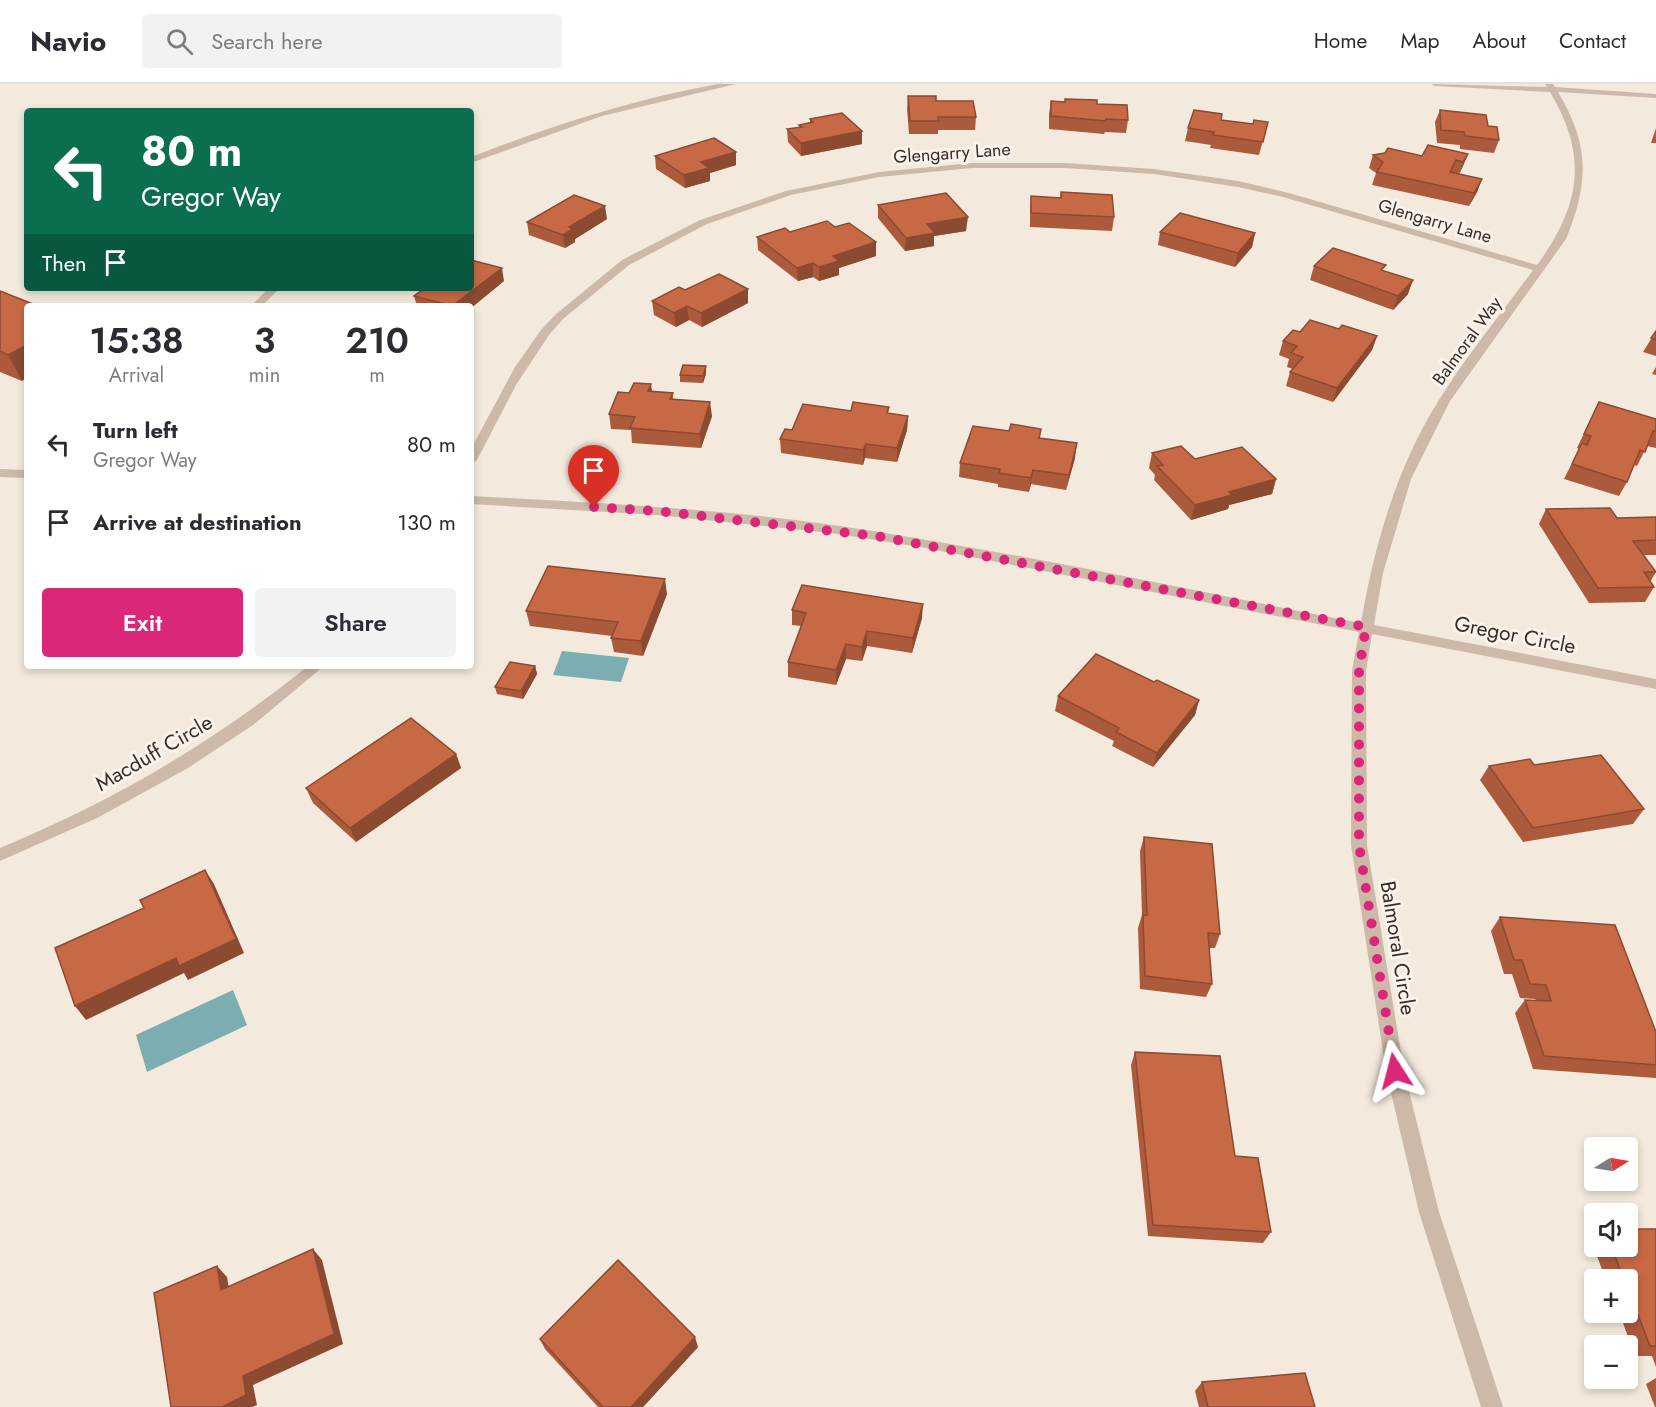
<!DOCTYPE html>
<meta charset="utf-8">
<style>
body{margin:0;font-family:Jost,sans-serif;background:#f2f2f3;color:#2b2b33;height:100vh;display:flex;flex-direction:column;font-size:22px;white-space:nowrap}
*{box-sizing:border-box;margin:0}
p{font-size:20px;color:#7c7c81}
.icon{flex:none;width:33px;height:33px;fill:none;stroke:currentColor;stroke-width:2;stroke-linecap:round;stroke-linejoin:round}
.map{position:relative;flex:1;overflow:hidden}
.panel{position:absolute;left:24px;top:219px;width:450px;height:366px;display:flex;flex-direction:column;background:#fff;border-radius:6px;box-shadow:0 3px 9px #0003}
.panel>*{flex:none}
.guide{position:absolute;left:24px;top:24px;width:450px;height:183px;border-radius:6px;box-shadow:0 3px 9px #0003;background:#0b6e4f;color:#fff;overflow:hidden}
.needle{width:39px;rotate:79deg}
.controls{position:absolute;left:1584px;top:1053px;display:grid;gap:12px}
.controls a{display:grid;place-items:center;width:54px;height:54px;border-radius:6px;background:#fff;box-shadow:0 3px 9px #0003;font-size:30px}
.pin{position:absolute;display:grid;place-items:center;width:51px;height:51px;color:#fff;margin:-62px -26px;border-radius:50% 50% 50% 0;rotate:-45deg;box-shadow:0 0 6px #0007}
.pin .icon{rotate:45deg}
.me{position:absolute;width:66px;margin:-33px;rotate:351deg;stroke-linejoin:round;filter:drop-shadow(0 0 4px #0008)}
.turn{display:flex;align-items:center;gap:21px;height:126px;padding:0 18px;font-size:27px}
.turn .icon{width:78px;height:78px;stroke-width:2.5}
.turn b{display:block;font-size:42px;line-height:51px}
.then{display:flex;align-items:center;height:57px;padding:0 18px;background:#0003;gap:12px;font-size:22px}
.eta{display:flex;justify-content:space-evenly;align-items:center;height:102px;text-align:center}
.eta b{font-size:36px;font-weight:600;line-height:42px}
.action{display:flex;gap:12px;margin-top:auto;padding:12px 18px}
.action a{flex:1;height:69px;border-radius:6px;background:#db2777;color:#fff;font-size:24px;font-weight:600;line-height:69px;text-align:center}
.action a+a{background:#f2f2f3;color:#2b2b33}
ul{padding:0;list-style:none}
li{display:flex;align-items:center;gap:18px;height:78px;padding:0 18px}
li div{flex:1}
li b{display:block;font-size:22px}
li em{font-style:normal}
header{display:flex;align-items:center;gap:36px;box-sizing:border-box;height:84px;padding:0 30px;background:#fff;border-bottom:2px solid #e1e1e2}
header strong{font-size:28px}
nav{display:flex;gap:33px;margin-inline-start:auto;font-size:21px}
.search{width:420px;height:54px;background:#f2f2f3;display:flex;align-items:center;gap:15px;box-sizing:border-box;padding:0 21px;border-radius:6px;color:#7c7c81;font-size:22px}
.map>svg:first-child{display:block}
.water{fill:#7badb1}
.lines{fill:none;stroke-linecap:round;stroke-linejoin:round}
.street{fill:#ccb9a9;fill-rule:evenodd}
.wall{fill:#ac5a3c}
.shaded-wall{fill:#8c4a31}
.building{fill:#c86946;stroke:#8c4a31;stroke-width:1.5}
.route{stroke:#db2777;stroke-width:10;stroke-dasharray:0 18}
.labels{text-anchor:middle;stroke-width:6;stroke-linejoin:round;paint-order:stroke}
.far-street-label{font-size:18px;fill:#382e29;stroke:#faf3ea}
.street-label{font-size:21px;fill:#382e29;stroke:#faf3ea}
</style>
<header>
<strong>Navio</strong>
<div class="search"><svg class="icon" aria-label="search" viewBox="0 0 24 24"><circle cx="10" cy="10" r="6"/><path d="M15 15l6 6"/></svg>Search here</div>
<nav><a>Home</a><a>Map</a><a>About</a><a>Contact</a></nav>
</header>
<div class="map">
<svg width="1656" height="1323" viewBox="0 0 1656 1323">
<rect width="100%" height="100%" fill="#f3e9dd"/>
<!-- water -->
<g class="water">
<polygon points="562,567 629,574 621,598 553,591"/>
<polygon points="233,906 247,941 147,988 136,951"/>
</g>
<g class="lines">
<!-- street -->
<g class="street">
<path d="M 718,0 L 736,0 L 602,32 L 471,79 L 471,73 C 551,42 633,15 718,0 Z"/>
<path d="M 1431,0 L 1547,3 L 1545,0 L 1553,0 L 1555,3 L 1656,10 L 1656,14 L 1558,8 C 1590,61 1589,99 1566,155 L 1450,317 L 1411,395 L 1383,489 L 1374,541 L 1656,595 L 1656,605 L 1372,550 L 1366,587 L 1367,761 L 1404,987 L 1439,1128 L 1503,1323 L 1481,1323 L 1419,1128 L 1386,987 L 1351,761 L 1352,587 L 1359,548 L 920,463 L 831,449 L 657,431 L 471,420 L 471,412 C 592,419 713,424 833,441 C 1010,467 1185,505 1361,539 C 1374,462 1397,382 1439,316 C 1467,271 1502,229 1533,186 L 1283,113 L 1238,103 L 1154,90 L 1065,84 L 972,84 L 879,93 L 791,111 L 707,140 L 629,181 L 563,235 L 549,251 L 516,301 L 477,376 L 471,380 L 471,365 L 515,283 L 541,246 L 555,231 L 622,176 L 700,136 L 786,107 L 879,88 L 972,79 L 1065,79 L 1154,85 L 1238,97 L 1289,109 L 1537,181 C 1580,122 1589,73 1550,8 L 1435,2 Z"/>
<polygon points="269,204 280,204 262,222 251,222"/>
<polygon points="0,385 27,386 27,394 0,393"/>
<path d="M 308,582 L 324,582 L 253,641 L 188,684 L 97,734 L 0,777 L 0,764 C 115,716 211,660 308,582 Z"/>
</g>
</g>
<!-- wall -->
<g class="wall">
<polygon points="908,12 936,17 976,33 975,46 938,46 938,50 909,50 907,25"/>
<polygon points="1051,17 1097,20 1128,36 1126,49 1105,48 1104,50 1049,45 1049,30"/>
<polygon points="1440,26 1488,42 1499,56 1494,69 1460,65 1460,61 1437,59 1435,38"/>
<polygon points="810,35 862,60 801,72 788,58 787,45 799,43 799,41 810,39"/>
<polygon points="1221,36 1253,40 1268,38 1259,71 1210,64 1211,61 1185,57 1188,44"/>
<polygon points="1656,44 1656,59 1651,59"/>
<polygon points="736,68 736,81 710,89 710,97 685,104 656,85 655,72"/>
<polygon points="1468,70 1459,90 1482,95 1477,108 1469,122 1372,101 1376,89 1369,84 1373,71 1422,72"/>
<polygon points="1061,108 1114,133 1112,147 1030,143 1030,126 1031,112 1060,114"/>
<polygon points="878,121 966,147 934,152 934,162 905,167 878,134"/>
<polygon points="607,135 575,155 575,158 565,164 529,151 527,138"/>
<polygon points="790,148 876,172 839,184 839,191 819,197 813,193 798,197 758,166 757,153"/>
<polygon points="1160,148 1255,149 1252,163 1235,183 1158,161"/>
<polygon points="1314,182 1384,187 1408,210 1393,226 1310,196"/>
<polygon points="504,197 471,224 471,222 417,222 414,212 422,206 419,205 419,204 471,204"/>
<polygon points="748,205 748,219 702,243 689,236 676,243 654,231 652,217 685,206"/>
<polygon points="0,207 22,297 0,288"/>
<polygon points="1339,245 1377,252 1372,266 1333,318 1286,302 1290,288 1293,285 1287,283 1289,275 1279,271 1283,257 1300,248"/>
<polygon points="1656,247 1656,272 1643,268"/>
<polygon points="706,282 706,290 703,299 680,298 680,291"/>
<polygon points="1656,283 1656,291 1652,290"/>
<polygon points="652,308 673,309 673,316 712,332 701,364 632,359 631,346 611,345 609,330 629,309"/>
<polygon points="1599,318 1656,335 1656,364 1647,362 1637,382 1634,381 1627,398 1619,412 1564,395 1579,365 1577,364"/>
<polygon points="889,323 888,329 908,332 907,346 897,378 865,374 863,381 781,369 780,355 792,346 851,327"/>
<polygon points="1041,345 1040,354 1075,374 1066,406 1031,400 1029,408 998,403 998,400 959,393 960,379 1009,347"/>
<polygon points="1152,369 1195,375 1276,395 1272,410 1229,421 1228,425 1191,436 1154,396 1155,391 1149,384"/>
<polygon points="1546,425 1617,434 1656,433 1656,471 1643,471 1656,488 1650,498 1654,503 1645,518 1589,519 1539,440"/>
<polygon points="667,510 643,572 614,568 611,554 612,552 530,542 526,527"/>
<polygon points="792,526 922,534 912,569 867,562 862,577 846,575 836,601 788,593 788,578 801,542 792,541"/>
<polygon points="535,582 537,590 523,615 497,610 495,603"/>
<polygon points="1154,598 1199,616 1195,631 1153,683 1112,662 1114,657 1055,627 1058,612"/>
<polygon points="456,670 461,684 356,758 313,719 306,704"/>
<polygon points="1534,681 1644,725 1633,740 1523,758 1480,696 1489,682"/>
<polygon points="1144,753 1220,850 1215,864 1209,864 1212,900 1206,913 1140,905 1138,844 1142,831 1140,767"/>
<polygon points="1500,833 1656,948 1656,994 1533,985 1515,929 1525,916 1536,916 1535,915 1520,914 1512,890 1504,890 1491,847"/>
<polygon points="1135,968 1235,1072 1271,1148 1263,1159 1148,1152 1131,981"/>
<polygon points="1656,1145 1656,1283 1652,1272 1635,1272 1619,1228 1628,1228 1628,1196 1606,1196 1591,1156 1594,1152 1594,1162 1628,1162"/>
<polygon points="540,1255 698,1263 643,1323 598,1323 545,1265"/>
<polygon points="1656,1294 1656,1323 1655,1323 1646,1300"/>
<polygon points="1202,1298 1315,1323 1199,1323 1195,1307"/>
</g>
<!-- shaded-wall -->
<g class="shaded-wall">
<polygon points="862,47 862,60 801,72 801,59"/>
<polygon points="736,68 736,81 710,89 710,97 685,104 684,91 701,78"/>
<polygon points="1468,70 1463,82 1459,91 1463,78"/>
<polygon points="1482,95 1477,108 1469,122 1474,109"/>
<polygon points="605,122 607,135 575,155 575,158 565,164 563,151 569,143"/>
<polygon points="968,133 966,147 934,152 934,162 905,167 906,154 927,140"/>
<polygon points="1255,149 1252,163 1235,183 1238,169"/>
<polygon points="876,158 876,172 839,184 839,191 819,197 819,183 833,172"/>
<polygon points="813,179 813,193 798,197 797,184"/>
<polygon points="502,184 504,197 471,224 471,222 452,222"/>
<polygon points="1413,196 1408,210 1393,226 1398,212"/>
<polygon points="748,205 748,219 702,243 701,229"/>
<polygon points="687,222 689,236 676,243 674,229"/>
<polygon points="1377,252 1372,266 1333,318 1337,304"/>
<polygon points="27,261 27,294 22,297 8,271"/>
<polygon points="706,282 706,290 703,299 703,292"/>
<polygon points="651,300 653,314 648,307"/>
<polygon points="710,318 712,332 701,364 700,350"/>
<polygon points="908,332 907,346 897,378 897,364"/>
<polygon points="1077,359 1075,374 1066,406 1069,391"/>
<polygon points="866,360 865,374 863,381 863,366"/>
<polygon points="1033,386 1031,400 1029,408 1031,394"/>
<polygon points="1276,395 1272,410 1229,421 1228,425 1191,436 1195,421 1229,408"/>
<polygon points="665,495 667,510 643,572 641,557"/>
<polygon points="923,520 922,534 912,569 913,554"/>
<polygon points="867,547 867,562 862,577 862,563"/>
<polygon points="846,560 846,575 836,601 836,586"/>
<polygon points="535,582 537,590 523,615 521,607"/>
<polygon points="1199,616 1195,631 1153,683 1157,669"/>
<polygon points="456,670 461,684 356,758 350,744"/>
<polygon points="205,786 214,800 244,869 188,896 184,889 86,936 75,922"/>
<polygon points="313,1165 322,1176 343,1260 253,1301 257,1321 252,1323 222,1323 243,1292"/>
<polygon points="217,1182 227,1193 231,1216 221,1206"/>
<polygon points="695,1253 698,1263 643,1323 631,1323"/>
</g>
<!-- building -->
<g class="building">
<polygon points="908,12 936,12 936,17 973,17 976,33 938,33 939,37 910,37"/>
<polygon points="1065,15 1097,16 1097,20 1127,21 1128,36 1106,35 1106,37 1051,32 1051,17 1065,18"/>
<polygon points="1194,26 1222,30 1221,36 1253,40 1254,36 1268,38 1263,58 1213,51 1214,48 1188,44"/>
<polygon points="1440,26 1486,31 1488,42 1497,43 1499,56 1465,52 1464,48 1441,46"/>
<polygon points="842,29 862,47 801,59 787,45 802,43 799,41 813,38 810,35"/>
<polygon points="714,54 736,68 701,78 709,84 684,91 655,72"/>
<polygon points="1428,61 1468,70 1463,78 1456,76 1450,88 1482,95 1474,109 1377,88 1383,78 1373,71 1385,69 1388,64 1422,72"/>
<polygon points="1061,108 1112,111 1114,133 1031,129 1031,112 1061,114"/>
<polygon points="946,109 968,133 927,140 935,149 906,154 878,121"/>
<polygon points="574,111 605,122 569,143 573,145 563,151 527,138"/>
<polygon points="1180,129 1255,149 1238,169 1160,148"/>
<polygon points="827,137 835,143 849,139 876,158 833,172 839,177 819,183 813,179 797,184 757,153 785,144 790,148"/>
<polygon points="1333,164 1386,181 1381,186 1413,196 1398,212 1314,182"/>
<polygon points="471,176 502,184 452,222 414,212 425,204 471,204"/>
<polygon points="719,190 748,205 701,229 687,222 674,229 652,217 679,203 685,206"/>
<polygon points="0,207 38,222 27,222 27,261 8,271 0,267"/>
<polygon points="1310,236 1339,245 1342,241 1377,252 1337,304 1290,288 1303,273 1291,269 1297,262 1283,257 1293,246 1300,248"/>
<polygon points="1656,247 1656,256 1651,254"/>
<polygon points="683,281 706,282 703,292 680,291"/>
<polygon points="634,299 651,300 648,307 673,309 670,315 710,318 700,350 630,344 635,333 609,330 618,308 629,309"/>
<polygon points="853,318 889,323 887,329 908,332 897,364 866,360 863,366 780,355 785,345 792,346 803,320 851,327"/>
<polygon points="1599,318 1656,335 1656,347 1653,347 1645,368 1640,366 1627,398 1572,380 1582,359 1587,361 1591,352 1584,350"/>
<polygon points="1011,340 1041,345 1039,354 1077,359 1069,391 1033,386 1031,394 999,389 1000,385 960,379 973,342 1009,347"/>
<polygon points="1181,362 1195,375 1242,363 1276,395 1229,408 1232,411 1195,421 1157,382 1163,381 1152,369"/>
<polygon points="1610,424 1617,434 1656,433 1656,456 1633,457 1656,488 1644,488 1654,503 1598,504 1546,425"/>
<polygon points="548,482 665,495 641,557 611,554 618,538 526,527"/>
<polygon points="802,501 923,520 913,554 867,547 862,563 846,560 836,586 788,578 806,529 792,526"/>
<polygon points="1096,570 1154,598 1157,596 1199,616 1157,669 1116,648 1119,644 1058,612"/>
<polygon points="510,578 535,582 521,607 495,603"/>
<polygon points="411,634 456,670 350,744 306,704"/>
<polygon points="1601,671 1644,725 1533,744 1489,682 1530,675 1534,681"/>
<polygon points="1144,753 1212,760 1220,850 1208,849 1212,900 1145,892 1143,831 1147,831"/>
<polygon points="205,786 236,855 179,882 176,874 75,922 55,864 144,824 140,816"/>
<polygon points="1500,833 1615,841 1656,948 1656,981 1544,972 1525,916 1551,917 1546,901 1530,900 1522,876 1514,876"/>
<polygon points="1135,968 1220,972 1235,1072 1258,1074 1271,1148 1153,1141"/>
<polygon points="1628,1145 1656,1145 1656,1262 1650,1262 1628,1205 1628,1196 1624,1196 1611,1162 1628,1162"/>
<polygon points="313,1165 334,1250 243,1292 246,1311 222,1323 171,1323 154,1209 217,1182 221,1206"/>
<polygon points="618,1176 695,1253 631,1323 603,1323 540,1255"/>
<polygon points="1305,1289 1315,1323 1208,1323 1202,1298"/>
</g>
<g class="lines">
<!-- route -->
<polyline class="route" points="594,423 657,427 876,452 1366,543 1359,587 1359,761 1395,987"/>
</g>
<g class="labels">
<!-- far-street labels -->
<g class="far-street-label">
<text transform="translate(952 69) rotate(-4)" y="6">Glengarry Lane</text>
<text transform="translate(1435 137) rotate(16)" y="6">Glengarry Lane</text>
<text transform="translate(1467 257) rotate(-54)" y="6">Balmoral Way</text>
</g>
<!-- street labels -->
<g class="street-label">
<text transform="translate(1515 551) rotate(11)" y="7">Gregor Circle</text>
<text transform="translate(154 669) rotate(-30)" y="7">Macduff Circle</text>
<text transform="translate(1398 864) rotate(81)" y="7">Balmoral Circle</text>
</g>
</g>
</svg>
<div class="controls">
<a><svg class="needle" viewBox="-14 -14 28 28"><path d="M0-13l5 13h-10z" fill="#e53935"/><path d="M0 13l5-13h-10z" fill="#7c7c81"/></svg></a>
<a><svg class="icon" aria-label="sound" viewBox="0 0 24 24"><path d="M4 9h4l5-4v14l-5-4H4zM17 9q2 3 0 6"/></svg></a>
<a>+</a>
<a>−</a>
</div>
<div class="pin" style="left:594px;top:423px;background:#d93025"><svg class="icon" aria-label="arrive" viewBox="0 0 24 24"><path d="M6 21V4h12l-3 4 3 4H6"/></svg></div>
<svg class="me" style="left:1395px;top:987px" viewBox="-20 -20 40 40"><path d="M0-17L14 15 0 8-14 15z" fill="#db2777" stroke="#fff" stroke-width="4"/></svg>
<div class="guide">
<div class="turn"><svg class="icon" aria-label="left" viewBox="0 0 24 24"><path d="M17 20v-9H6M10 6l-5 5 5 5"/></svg><div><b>80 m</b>Gregor Way</div></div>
<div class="then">Then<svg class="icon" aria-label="arrive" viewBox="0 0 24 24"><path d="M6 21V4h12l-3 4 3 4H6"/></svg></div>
</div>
<section class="panel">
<div class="eta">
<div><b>15:38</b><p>Arrival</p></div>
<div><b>3</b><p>min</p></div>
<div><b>210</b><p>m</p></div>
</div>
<ul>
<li><svg class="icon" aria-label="left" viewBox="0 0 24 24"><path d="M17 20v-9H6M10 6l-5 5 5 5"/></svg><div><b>Turn left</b><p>Gregor Way</p></div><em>80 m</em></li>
<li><svg class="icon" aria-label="arrive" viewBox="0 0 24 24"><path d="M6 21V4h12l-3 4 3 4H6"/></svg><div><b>Arrive at destination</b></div><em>130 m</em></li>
</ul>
<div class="action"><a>Exit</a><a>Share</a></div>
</section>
</div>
